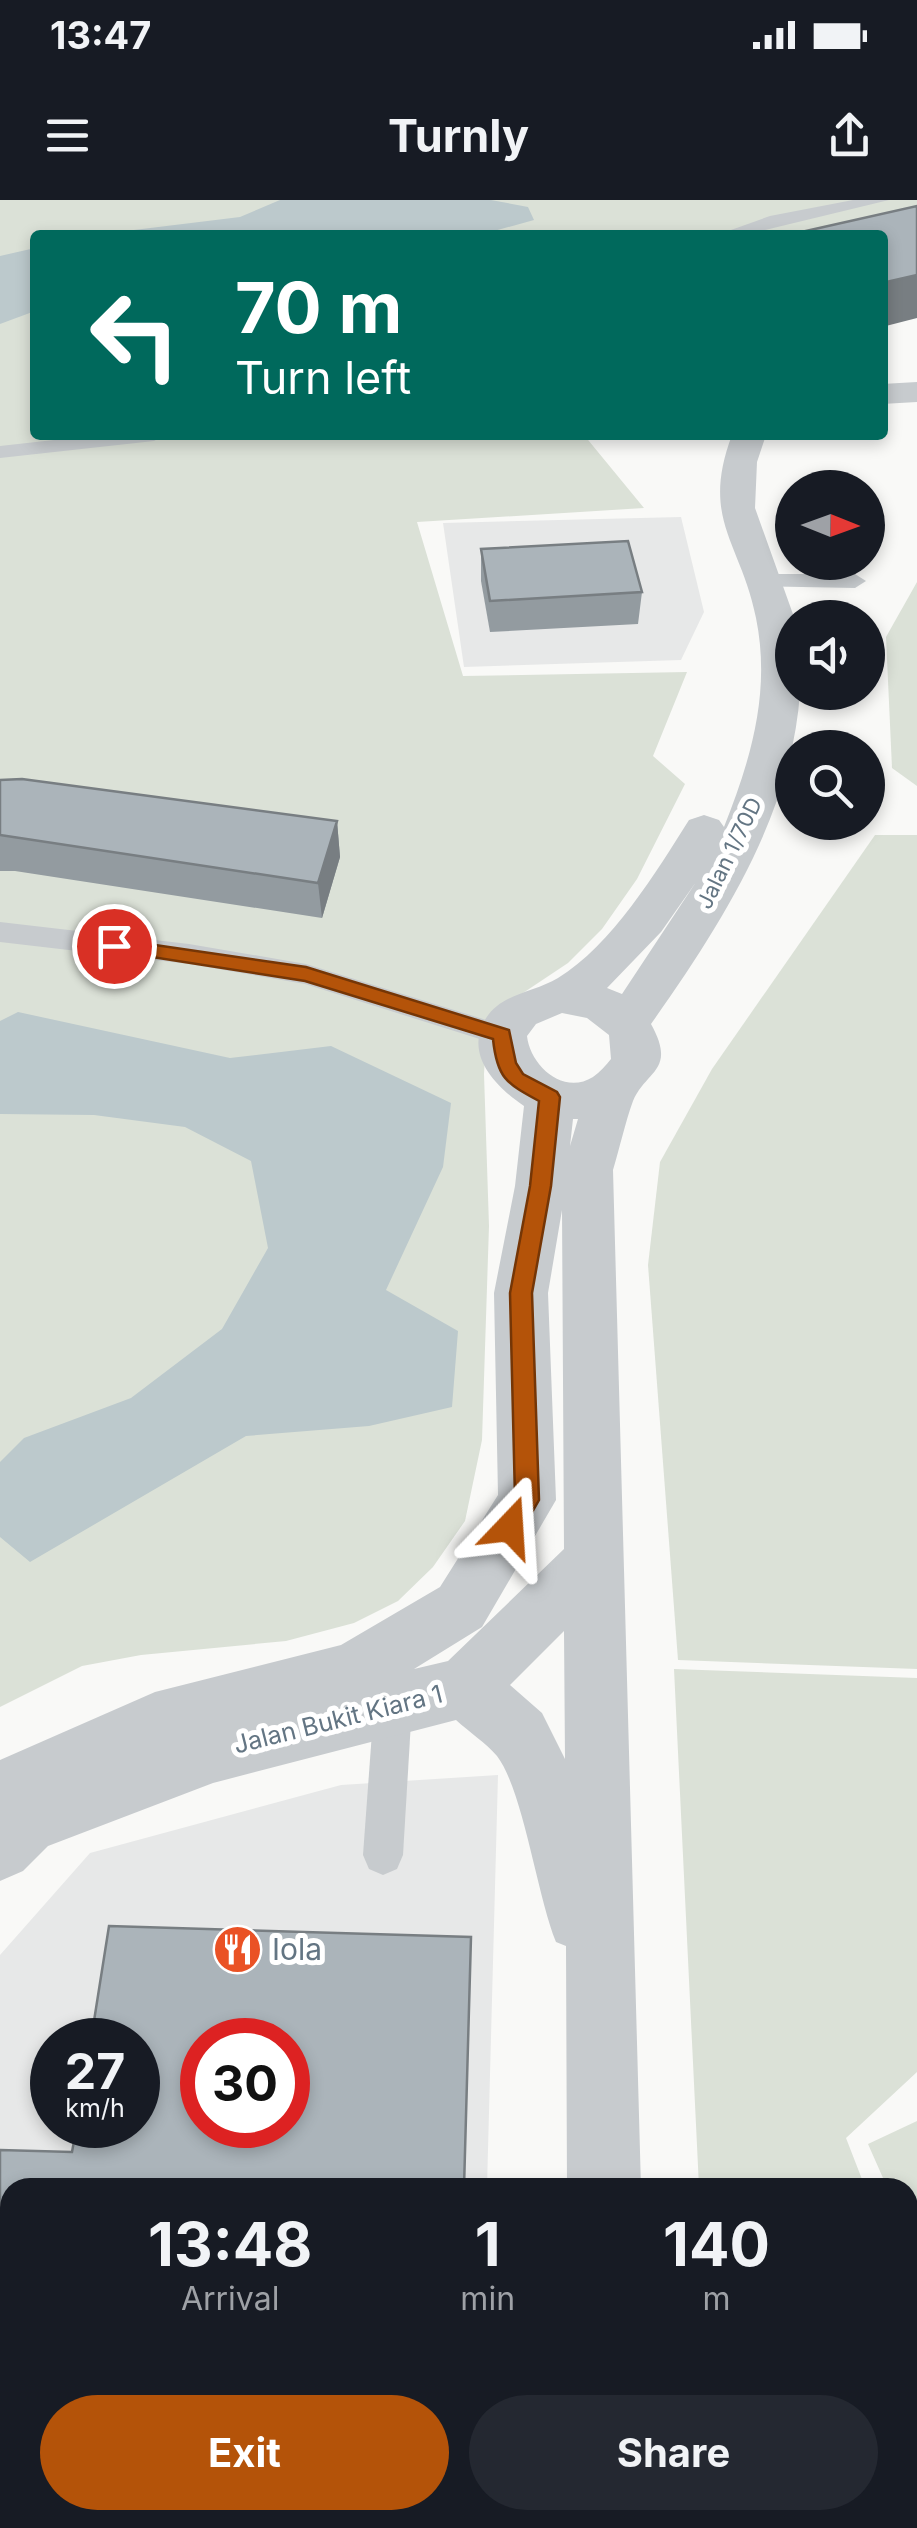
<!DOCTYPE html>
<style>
body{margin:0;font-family:Inter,sans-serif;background:#242831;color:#f1f3f6;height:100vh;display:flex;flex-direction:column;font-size:38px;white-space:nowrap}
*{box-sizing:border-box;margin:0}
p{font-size:32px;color:#9ea1a6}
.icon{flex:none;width:55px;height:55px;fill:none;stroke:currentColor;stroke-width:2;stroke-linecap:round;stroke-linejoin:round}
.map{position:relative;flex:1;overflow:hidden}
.sheet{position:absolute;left:0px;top:1978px;width:918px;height:352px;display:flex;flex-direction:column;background:#171b24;border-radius:30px 30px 0 0;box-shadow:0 5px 15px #0003}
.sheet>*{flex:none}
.top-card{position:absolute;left:30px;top:30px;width:858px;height:210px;border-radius:10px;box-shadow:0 5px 15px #0003;background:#00695c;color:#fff;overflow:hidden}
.needle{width:65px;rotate:91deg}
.buttons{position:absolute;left:775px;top:270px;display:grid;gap:20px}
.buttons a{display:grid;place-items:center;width:110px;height:110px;border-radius:50%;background:#171b24;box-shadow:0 5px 15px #0003;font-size:50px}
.speed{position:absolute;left:30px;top:1818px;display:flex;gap:20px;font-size:50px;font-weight:700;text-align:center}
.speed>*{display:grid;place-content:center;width:130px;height:130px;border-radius:50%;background:#171b24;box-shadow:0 5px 15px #0003;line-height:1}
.speed small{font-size:25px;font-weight:400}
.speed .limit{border:15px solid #d22;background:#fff;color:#111}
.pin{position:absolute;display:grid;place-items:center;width:85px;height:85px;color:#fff;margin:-42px;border:5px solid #fff;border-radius:50%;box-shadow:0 2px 10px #0007}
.me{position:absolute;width:110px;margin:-55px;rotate:20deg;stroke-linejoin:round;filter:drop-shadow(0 0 8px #0008)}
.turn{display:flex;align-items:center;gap:35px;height:210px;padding:0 40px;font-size:45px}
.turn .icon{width:130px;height:130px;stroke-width:2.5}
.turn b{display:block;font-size:70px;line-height:85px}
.eta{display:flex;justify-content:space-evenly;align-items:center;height:170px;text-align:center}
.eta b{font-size:60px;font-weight:700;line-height:70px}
.cta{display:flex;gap:20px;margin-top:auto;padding:20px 40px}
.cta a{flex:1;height:115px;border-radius:60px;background:#b45309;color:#fff;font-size:40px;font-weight:700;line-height:115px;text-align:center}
.cta a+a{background:#242831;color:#f1f3f6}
.status{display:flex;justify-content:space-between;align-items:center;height:70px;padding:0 50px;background:#171b24;direction:ltr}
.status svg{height:28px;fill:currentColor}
header{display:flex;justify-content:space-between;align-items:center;height:130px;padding:0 40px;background:#171b24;font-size:45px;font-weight:700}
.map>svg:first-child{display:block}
.built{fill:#e7e8e8;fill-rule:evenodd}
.green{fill:#dbe1d7}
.water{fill:#bcc9cc}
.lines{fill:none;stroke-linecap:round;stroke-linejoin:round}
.service{fill:#c7cbce;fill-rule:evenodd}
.minor{fill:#c7cbce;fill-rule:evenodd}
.wall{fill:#939ba0}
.shaded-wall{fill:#787e82}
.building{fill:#abb4ba;stroke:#787e82;stroke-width:2.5;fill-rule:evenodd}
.route{fill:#b45309;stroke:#753606;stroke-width:2.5}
.labels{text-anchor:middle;stroke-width:10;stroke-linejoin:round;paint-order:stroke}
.far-street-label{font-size:22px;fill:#637583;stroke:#fff}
.street-label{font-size:25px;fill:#637583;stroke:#fff}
.near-poi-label{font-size:30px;fill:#637583;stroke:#fff;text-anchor:start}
</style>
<div class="status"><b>13:47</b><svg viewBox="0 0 49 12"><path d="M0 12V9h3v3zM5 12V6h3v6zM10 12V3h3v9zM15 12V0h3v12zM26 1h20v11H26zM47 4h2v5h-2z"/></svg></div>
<header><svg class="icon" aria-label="menu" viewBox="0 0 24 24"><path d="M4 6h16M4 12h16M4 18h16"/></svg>Turnly<svg class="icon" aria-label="share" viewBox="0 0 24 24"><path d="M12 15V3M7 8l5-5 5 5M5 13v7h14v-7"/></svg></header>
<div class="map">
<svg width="917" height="2328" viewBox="0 0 917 2328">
<rect width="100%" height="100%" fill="#f9f9f7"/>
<!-- built -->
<g class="built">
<polygon points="681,317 704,412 681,460 464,467 443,323"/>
<path d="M 498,1575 L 487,1987 L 10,1988 L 10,2320 L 477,2320 L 477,2328 L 0,2328 L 0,1755 L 90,1653 L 341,1585 ZM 52,1840 L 138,1840 L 138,1925 L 52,1925 ZM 202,1840 L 288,1840 L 288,1925 L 202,1925 Z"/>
</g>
<!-- green -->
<g class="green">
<polygon points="0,0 917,0 917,15 825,35 35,35 35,235 584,235 644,308 417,322 463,476 687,472 653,556 685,584 637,679 602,729 568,763 505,805 486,839 484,874 489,1026 482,1240 465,1321 433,1367 398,1401 354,1423 286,1441 141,1455 82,1466 0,1507"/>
<polygon points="917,382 917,586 892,568 886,437"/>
<polygon points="875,635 917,635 917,1469 678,1460 648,1065 660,962 712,869"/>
<polygon points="674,1469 917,1478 917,1872 846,1938 865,1987 699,1987"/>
<polygon points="917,1921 917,2053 908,2032 908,1988 887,1987 868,1944"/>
<polygon points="908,2092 917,2115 917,2328 714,2328 714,2320 908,2320"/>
</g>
<!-- water -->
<g class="water">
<polygon points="280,0 491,0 528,7 534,20 494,31 406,35 93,35 240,17"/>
<polygon points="35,48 35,111 0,124 0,56"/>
<polygon points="18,812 230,858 331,846 451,903 443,967 386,1090 458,1131 452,1207 369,1226 246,1236 30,1362 0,1337 0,1262 24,1238 131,1198 222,1129 268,1048 251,961 185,927 94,915 0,914 0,821"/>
</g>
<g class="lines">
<!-- service -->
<g class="service">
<polygon points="853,0 889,0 745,35 717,35 770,16"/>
<polygon points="99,235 164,235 154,241 0,258 0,246"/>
<polygon points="760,374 855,374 866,381 855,388 752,386 749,381 752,376"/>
<polygon points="0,722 189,744 306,764 512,828 516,835 512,842 502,846 305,784 189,764 0,742"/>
<polygon points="393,1487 406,1492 412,1505 403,1655 397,1669 383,1675 369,1669 363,1655 374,1505 380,1492"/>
</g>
<!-- minor -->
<g class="minor">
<polygon points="917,182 917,202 882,204 882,184"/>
<path d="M 732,235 L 766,235 L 757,262 L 755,308 L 794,417 L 792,492 L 800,492 C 792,615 720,726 651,824 C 677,871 646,870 633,901 C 625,923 620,947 613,970 L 641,1988 L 567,1988 L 566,1746 L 556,1742 C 537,1695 523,1590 497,1556 C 486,1543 469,1532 456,1520 L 213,1583 L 48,1646 L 23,1671 L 0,1681 L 0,1560 L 155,1492 L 341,1445 L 440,1387 L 498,1295 L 494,1093 L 515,986 L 524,906 C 502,891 471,863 480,832 C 491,793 530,795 558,778 C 611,746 657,671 689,620 L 704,615 L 719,620 L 724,627 C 751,559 771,492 756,418 C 741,342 700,320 732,235 ZM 696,682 L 622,794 L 607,788 L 661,732 ZM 562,813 L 587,818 L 609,835 L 611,859 C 606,865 600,872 593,877 C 563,896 530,865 527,836 L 536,824 ZM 573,919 L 578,919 L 570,946 ZM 562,1010 L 564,1349 L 448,1461 L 414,1469 L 482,1427 L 556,1300 L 548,1093 ZM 564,1431 L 565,1559 L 542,1513 L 510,1485 Z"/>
<polygon points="570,2320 650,2320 651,2328 569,2328"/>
</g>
</g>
<!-- wall -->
<g class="wall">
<polygon points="481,349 642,392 638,424 490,432 481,381"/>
<polygon points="0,580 337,621 340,657 322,718 15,671 0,671"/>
</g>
<!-- shaded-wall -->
<g class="shaded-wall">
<polygon points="917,75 917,118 882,127 882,83"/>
<polygon points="337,621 340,657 322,718 318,683"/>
</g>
<!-- building -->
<g class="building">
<polygon points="917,6 917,75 882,83 882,35 788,35"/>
<polygon points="628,341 642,392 490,401 481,349"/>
<polygon points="22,579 337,621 318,683 0,635 0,580"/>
<path d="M 109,1726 L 471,1737 L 464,1988 L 10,1988 L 10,2320 L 454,2320 L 453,2328 L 0,2328 L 0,1950 L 72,1952 L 77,1925 L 138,1925 L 138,1840 L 91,1840 ZM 202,1840 L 288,1840 L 288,1925 L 202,1925 Z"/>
</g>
<!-- route -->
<path class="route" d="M 114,739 L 306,767 L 509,830 L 516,863 L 523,874 L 557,892 L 560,897 L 551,986 L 532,1093 L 539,1300 L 519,1335 L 510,1338 L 502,1335 L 498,1327 L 515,1298 L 510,1093 L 530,986 L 539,901 C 506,883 497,878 493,839 L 305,781 L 107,750 L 107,741 Z"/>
<!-- icons -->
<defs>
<symbol id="restaurant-disc" viewBox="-11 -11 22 22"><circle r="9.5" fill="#ea5225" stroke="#fff"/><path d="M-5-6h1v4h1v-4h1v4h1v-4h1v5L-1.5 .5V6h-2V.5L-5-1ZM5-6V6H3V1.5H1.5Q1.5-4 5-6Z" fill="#fff"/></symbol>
</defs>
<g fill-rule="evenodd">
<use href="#restaurant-disc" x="210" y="1722" width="55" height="55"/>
</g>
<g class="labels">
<!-- far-street labels -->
<g class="far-street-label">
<text transform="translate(729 653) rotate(-64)" y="8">Jalan 1/70D</text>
</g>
<!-- street labels -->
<g class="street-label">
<text transform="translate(338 1519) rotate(-14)" y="9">Jalan Bukit Kiara 1</text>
</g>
<!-- near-poi labels -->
<g class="near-poi-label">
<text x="272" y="1760">Iola</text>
</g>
</g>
</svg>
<div class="buttons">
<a><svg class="needle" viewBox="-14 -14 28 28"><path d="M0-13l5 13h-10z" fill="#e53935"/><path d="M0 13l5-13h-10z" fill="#9ea1a6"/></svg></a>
<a><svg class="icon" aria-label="sound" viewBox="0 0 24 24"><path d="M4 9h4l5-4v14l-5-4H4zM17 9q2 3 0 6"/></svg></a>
<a><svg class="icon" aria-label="search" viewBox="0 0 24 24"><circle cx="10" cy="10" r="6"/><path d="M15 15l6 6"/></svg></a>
</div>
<div class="speed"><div>27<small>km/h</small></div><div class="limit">30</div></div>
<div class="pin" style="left:114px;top:746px;background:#d93025"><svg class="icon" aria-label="arrive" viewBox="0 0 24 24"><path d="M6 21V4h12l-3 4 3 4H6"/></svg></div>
<svg class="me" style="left:510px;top:1327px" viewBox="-20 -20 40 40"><path d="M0-17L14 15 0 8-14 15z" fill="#b45309" stroke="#fff" stroke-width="4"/></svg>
<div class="top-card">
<div class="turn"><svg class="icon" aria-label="left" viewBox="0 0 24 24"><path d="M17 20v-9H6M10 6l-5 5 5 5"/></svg><div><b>70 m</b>Turn left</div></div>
</div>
<section class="sheet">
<div class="eta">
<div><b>13:48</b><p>Arrival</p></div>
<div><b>1</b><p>min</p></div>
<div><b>140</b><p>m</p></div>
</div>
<div class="cta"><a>Exit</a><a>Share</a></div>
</section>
</div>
